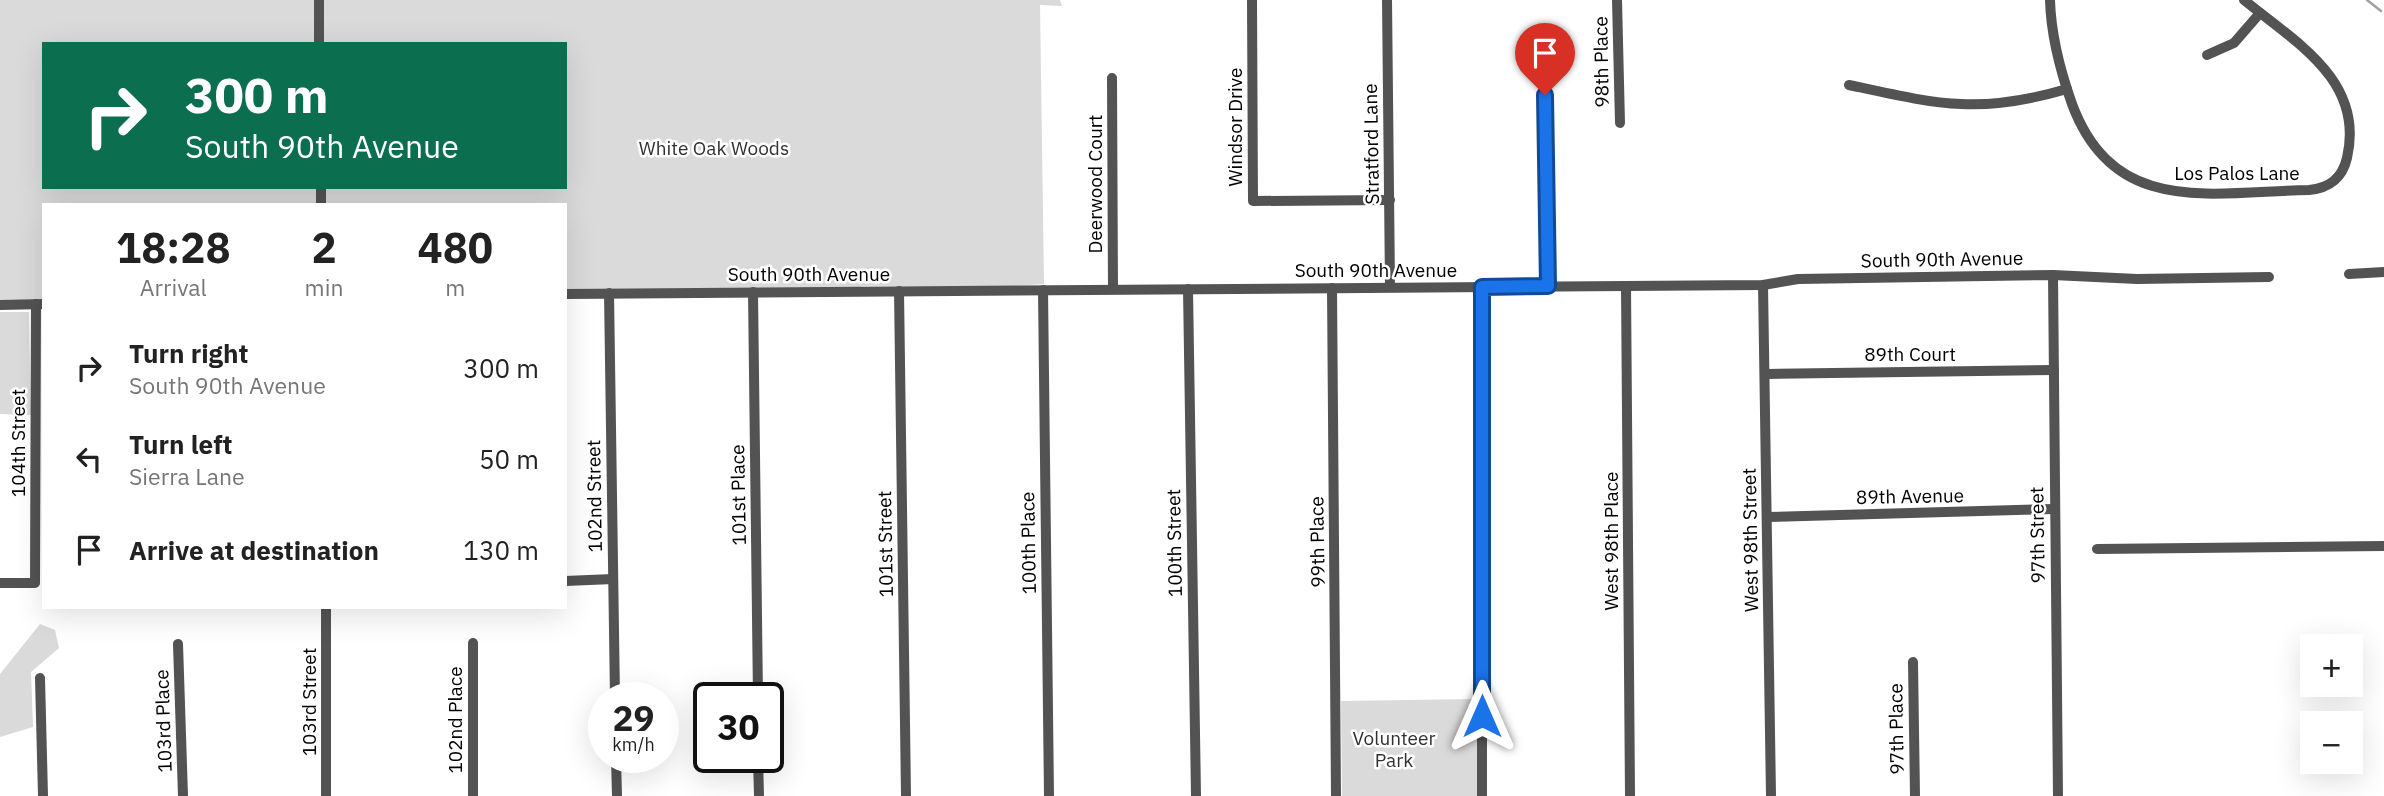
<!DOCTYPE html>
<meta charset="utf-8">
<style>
body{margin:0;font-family:"IBM Plex Sans",sans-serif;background:#f2f2f2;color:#222;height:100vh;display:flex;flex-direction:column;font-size:26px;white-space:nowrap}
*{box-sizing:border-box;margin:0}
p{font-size:23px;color:#767676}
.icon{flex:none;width:38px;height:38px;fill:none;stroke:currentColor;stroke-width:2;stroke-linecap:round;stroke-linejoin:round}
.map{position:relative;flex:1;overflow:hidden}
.side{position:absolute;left:42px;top:203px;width:525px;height:406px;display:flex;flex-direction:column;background:#fff;border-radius:0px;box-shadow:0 7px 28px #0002}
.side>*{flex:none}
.top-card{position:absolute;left:42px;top:42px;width:525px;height:147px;border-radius:0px;box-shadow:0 7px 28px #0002;background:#0b6e4f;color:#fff;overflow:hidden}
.buttons{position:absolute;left:2300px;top:634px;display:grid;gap:14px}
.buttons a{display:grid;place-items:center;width:63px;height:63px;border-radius:0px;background:#fff;box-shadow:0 7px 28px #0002;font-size:35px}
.speed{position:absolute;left:588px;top:682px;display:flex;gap:14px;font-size:35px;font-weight:700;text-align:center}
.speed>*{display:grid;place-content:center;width:91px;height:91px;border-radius:50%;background:#fff;box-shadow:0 7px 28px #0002;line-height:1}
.speed small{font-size:18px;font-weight:400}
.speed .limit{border:4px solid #111;border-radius:10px;background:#fff;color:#111}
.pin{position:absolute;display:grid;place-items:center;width:60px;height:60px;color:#fff;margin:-72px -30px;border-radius:50% 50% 50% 0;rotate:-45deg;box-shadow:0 0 7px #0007}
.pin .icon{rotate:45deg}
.me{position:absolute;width:77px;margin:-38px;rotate:0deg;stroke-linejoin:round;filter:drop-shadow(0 0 5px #0008)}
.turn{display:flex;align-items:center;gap:24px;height:147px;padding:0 28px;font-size:32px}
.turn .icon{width:91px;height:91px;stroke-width:2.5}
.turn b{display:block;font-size:49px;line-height:60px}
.eta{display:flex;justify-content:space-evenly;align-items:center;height:119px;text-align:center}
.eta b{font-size:42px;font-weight:700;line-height:49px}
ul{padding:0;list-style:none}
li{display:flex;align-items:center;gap:21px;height:91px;padding:0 28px}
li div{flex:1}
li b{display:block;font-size:26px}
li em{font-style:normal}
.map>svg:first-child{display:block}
.green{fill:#dadada;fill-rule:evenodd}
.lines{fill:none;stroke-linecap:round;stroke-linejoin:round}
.stream{stroke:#a1a1a1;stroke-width:2.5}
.minor{stroke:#535353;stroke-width:10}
.route-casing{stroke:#114b97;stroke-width:18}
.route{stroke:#1a73e8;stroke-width:12}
.labels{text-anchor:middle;stroke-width:5;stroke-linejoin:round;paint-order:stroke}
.street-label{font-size:19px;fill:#000;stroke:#fff}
.park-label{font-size:19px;fill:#313131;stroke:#fff}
</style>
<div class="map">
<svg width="2384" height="796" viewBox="0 0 2384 796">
<rect width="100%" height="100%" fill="#fff"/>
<!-- green -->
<g class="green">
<path d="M 0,0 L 1060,0 L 1062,6 L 1040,5 L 1044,284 L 996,287 L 864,286 L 817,295 L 565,299 L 565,205 L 44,205 L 44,303 L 0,303 ZM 44,44 L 565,44 L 565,187 L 44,187 Z"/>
<polygon points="0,312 29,312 31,415 0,414"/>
<polygon points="40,624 55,630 59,648 31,672 33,727 0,737 0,674"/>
<polygon points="1476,699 1478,796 1342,796 1341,701"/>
</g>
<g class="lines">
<!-- stream -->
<polyline class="stream" points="2367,0 2381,11"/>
<!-- minor -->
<g class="minor">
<polyline points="319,0 319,44"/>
<polyline points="1252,0 1253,201 1390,200"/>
<polyline points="1387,0 1390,287"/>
<polyline points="1617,0 1620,123"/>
<path d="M 2050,0 C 2051,36 2060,70 2072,104 C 2114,217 2211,192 2309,190 C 2329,188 2342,179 2347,158 C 2365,80 2295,42 2244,0"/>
<polyline points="2207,55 2234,43 2260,13"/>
<polyline points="1545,68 1548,286"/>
<polyline points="1112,78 1113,289"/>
<path d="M 1849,85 C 1937,104 1978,115 2067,89"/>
<polyline points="321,187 321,205"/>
<polyline points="2349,274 2384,272"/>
<polyline points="2053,275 2058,796"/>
<polyline points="1763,285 1771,796"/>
<polyline points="1626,286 1630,796"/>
<polyline points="1332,288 1336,796"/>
<polyline points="1188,289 1196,796"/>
<polyline points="1043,290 1049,796"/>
<polyline points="899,291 906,796"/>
<polyline points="753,292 758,698"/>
<polyline points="609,293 615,698"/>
<polyline points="565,294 1763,285 1798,279 2053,275 2137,279 2269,277"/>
<polyline points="0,305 44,304"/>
<polyline points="1766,374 2054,370"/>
<polyline points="1767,517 2054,509"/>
<polyline points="2097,549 2384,546"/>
<polyline points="565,581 613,579"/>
<polyline points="0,583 35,583 36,304"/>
<polyline points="473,643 473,796"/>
<polyline points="178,644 183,796"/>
<polyline points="1913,662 1915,796"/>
<polyline points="40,678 43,796"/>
<polyline points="616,758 617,796"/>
<polyline points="758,758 759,796"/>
<polyline points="326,796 326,607"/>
<polyline points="1482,796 1482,287"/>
</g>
</g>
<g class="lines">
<defs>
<polyline id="route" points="1482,716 1482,287 1548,286 1545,95"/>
</defs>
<!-- route casing -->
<use href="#route" class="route-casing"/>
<!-- route -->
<use href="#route" class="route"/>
</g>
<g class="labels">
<!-- street labels -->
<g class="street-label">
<text transform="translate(1601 62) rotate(-91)" y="7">98th Place</text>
<text transform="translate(1235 127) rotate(-90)" y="7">Windsor Drive</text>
<text transform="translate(1371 144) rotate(-91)" y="7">Stratford Lane</text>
<text x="2237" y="180">Los Palos Lane</text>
<text transform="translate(1095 184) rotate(-90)" y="7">Deerwood Court</text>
<text transform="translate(1942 259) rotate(-1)" y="7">South 90th Avenue</text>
<text x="1376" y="277">South 90th Avenue</text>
<text x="809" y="281">South 90th Avenue</text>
<text x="1910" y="361">89th Court</text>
<text transform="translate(18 443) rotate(-90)" y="7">104th Street</text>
<text transform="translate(738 495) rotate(-91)" y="7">101st Place</text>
<text transform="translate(594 496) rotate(-91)" y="7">102nd Street</text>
<text transform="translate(1910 496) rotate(-1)" y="7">89th Avenue</text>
<text transform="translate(2037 535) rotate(-91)" y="7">97th Street</text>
<text transform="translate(1750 540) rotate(-91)" y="7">West 98th Street</text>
<text transform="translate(1611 541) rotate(-90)" y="7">West 98th Place</text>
<text transform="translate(1317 542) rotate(-91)" y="7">99th Place</text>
<text transform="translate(1028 543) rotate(-91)" y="7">100th Place</text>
<text transform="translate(1174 543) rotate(-91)" y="7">100th Street</text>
<text transform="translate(885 544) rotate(-91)" y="7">101st Street</text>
<text transform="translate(309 702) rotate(-90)" y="7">103rd Street</text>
<text transform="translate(455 720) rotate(-90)" y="7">102nd Place</text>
<text transform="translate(163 721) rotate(-92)" y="7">103rd Place</text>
<text transform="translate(1896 729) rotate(-91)" y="7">97th Place</text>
</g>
<!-- park labels -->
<g class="park-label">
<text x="714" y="155">White Oak Woods</text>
<text x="1394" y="745">Volunteer<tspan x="1394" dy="22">Park</tspan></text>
</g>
</g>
</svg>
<div class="buttons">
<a>+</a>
<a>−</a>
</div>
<div class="speed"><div>29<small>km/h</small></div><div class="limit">30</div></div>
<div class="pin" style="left:1545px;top:95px;background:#d93025"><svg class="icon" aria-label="arrive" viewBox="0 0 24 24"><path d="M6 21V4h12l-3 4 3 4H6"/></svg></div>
<svg class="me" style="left:1482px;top:716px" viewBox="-20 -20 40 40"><path d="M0-17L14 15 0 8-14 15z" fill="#1a73e8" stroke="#fff" stroke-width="4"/></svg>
<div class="top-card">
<div class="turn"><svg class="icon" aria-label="right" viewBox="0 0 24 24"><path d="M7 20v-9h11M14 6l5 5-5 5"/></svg><div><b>300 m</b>South 90th Avenue</div></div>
</div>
<section class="side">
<div class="eta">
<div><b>18:28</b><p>Arrival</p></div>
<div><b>2</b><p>min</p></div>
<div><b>480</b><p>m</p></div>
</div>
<ul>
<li><svg class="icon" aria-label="right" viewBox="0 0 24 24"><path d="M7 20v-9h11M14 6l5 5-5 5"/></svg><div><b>Turn right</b><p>South 90th Avenue</p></div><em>300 m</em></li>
<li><svg class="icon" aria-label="left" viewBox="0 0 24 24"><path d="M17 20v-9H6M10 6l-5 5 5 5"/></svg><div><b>Turn left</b><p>Sierra Lane</p></div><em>50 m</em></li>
<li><svg class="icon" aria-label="arrive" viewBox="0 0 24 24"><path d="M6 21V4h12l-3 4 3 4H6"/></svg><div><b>Arrive at destination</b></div><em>130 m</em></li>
</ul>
</section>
</div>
